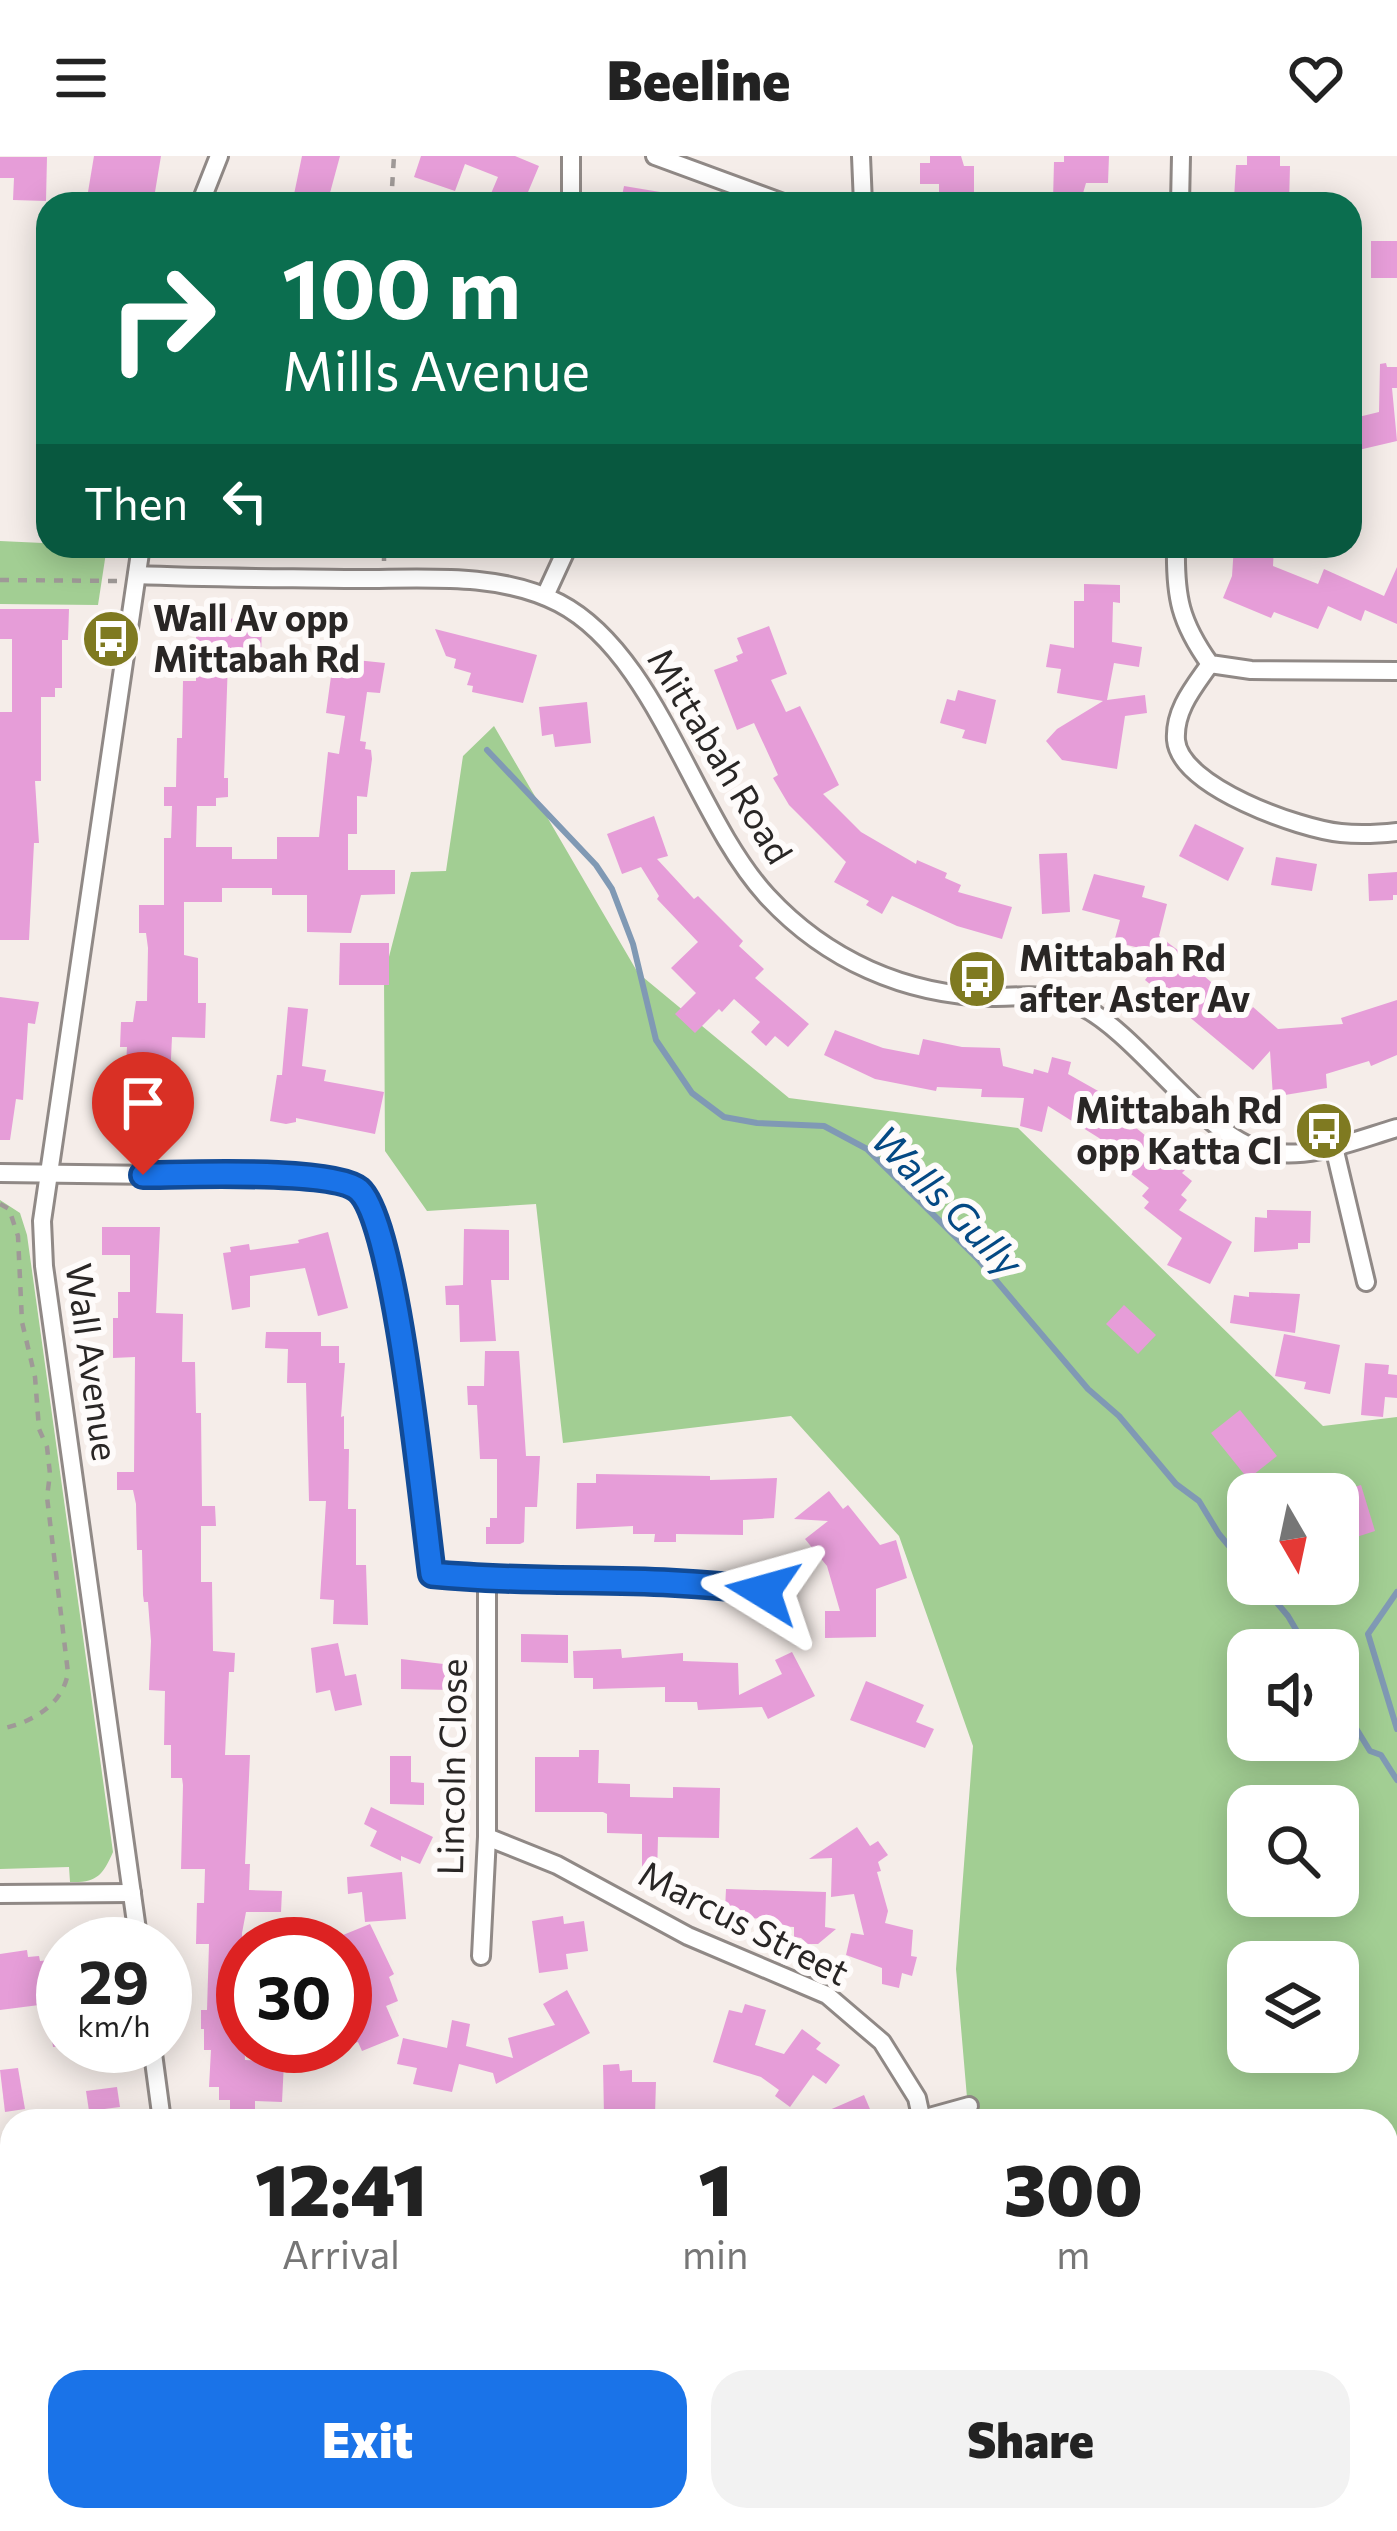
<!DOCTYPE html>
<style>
body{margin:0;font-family:Commissioner,sans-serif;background:#f2f2f2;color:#222;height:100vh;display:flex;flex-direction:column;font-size:45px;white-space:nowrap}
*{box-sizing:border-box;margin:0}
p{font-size:39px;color:#767676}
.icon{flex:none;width:66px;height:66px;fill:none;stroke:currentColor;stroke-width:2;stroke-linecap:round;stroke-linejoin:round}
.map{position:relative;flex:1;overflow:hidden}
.sheet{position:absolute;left:0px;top:1953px;width:1398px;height:423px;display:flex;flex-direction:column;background:#fff;border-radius:36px 36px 0 0;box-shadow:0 6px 30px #0003}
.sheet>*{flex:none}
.hud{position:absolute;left:36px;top:36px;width:1326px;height:366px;border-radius:36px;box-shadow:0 6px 30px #0003;background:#0b6e4f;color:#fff;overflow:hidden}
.needle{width:78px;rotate:171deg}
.tools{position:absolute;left:1227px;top:1317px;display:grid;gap:24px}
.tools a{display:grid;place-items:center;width:132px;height:132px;border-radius:24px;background:#fff;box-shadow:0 6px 30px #0003;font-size:60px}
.speed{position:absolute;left:36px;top:1761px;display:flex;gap:24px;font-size:60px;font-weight:700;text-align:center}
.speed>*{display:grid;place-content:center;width:156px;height:156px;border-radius:50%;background:#fff;box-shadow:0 6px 30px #0003;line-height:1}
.speed small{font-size:30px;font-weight:400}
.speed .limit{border:18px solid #d22;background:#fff;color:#111}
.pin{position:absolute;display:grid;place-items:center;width:102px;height:102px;color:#fff;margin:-123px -51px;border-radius:50% 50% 50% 0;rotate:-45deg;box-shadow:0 0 12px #0007}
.pin .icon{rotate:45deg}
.me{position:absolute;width:132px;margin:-66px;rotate:278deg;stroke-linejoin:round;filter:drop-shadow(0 0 9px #0008)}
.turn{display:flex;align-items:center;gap:42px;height:252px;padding:0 48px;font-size:54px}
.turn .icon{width:156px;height:156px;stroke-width:2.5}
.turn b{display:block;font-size:84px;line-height:102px}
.then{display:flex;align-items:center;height:114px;padding:0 48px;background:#0003;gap:24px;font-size:45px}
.eta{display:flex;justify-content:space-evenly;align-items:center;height:204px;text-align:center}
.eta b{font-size:72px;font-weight:800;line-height:84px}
.cta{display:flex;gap:24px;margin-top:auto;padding:24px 48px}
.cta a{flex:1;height:138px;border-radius:36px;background:#1a73e8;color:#fff;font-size:48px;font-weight:800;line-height:138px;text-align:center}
.cta a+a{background:#f2f2f2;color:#222}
header{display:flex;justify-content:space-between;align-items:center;height:156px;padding:0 48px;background:#fff;font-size:54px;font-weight:800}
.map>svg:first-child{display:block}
.green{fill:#a2ce93;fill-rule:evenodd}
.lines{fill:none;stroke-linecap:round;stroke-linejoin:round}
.stream{stroke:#8099b4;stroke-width:6}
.building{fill:#e69dd8}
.street-casing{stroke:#908986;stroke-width:22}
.path{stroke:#9f9997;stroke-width:4.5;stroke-dasharray:9 9;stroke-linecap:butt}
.street{stroke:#fff;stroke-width:16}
.route-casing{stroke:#114b97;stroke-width:30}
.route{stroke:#1a73e8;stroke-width:21}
.labels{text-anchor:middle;stroke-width:12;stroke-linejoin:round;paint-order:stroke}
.poi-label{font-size:36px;font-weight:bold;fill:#292625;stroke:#fefbfa;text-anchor:start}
.street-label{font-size:36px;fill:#292625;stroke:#fefbfa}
.water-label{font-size:39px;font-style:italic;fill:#044984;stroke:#fefbfa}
</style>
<header><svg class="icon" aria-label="menu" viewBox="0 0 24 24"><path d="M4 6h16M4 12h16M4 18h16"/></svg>Beeline<svg class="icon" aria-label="heart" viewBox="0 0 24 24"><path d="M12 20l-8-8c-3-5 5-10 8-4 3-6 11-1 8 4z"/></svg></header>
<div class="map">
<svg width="1397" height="2375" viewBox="0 0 1397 2375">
<rect width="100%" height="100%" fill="#f5ede9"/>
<!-- green -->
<g class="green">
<polygon points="0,385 107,390 98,449 0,448"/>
<path d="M 494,570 L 638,817 L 789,942 L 1018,972 L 1323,1270 L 1397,1261 L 1397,2375 L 936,2375 L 933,2364 L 1386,2364 L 1386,1965 L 969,1965 L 956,1813 L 973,1590 L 899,1380 L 791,1260 L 563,1287 L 536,1048 L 427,1055 L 385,995 L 384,820 L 411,716 L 446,715 L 463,600 ZM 1248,1338 L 1338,1338 L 1338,1428 L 1248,1428 ZM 1248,1494 L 1338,1494 L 1338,1584 L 1248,1584 ZM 1248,1650 L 1338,1650 L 1338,1740 L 1248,1740 ZM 1248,1806 L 1338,1806 L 1338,1896 L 1248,1896 Z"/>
<path d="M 0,1044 L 20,1057 L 27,1079 L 113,1696 C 103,1719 97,1727 70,1726 L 69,1711 L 0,1713 Z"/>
</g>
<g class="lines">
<!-- stream -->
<g class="stream">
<polyline points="487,594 596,709 612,733 633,788 656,884 692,937 724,961 757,967 824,970 867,993 977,1102 1088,1233 1119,1260 1176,1328 1199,1345 1219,1378 1248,1413"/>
<polyline points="1261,1428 1288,1460 1308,1494"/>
<polyline points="1397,1436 1368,1478 1397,1573"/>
<polyline points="1338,1543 1370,1595 1381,1599 1397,1624"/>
</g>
</g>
<!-- building -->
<g class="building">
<polygon points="94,0 161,0 153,48 86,48"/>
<polygon points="302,0 340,0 327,48 292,48"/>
<polygon points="421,0 515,0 539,10 523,48 510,48 490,40 498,21 465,8 455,35 414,21"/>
<polygon points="930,0 961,0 964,10 974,10 974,48 939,48 939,28 920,28 920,7 930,7"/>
<polygon points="1064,0 1109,0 1108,27 1086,27 1081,44 1053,44 1054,6 1064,6"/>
<polygon points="1247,0 1280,0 1280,10 1290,10 1289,48 1253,48 1234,43 1236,9 1247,9"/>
<polygon points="0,1 47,1 46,45 13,44 14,22 0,22"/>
<polygon points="624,30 678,39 677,48 625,48 621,45"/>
<rect x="1371" y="85" width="26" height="37"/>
<polygon points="1386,207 1387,211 1397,211 1397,232 1392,232 1397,285 1350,296 1350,263 1379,256 1380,208"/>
<polygon points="1234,390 1274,390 1273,410 1318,428 1324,413 1384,440 1397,411 1397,468 1365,454 1361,465 1328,450 1318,473 1274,456 1271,462 1223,442 1232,420"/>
<polygon points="1084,428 1120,429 1120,447 1113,446 1112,486 1142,491 1139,511 1114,507 1107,544 1145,539 1147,557 1125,560 1117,613 1062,604 1046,585 1057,573 1103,545 1057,537 1061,513 1046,511 1050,488 1074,492 1074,445 1084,445"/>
<polygon points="0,453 69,453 68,484 62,484 62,532 55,532 55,541 41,541 41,625 35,625 39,687 34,687 29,784 0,784 0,556 12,556 12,483 0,483"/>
<polygon points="196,461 262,464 261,504 228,504 224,622 228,622 228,641 216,642 216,650 197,650 196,691 232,691 232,703 277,703 277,681 319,681 328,596 339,598 345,560 326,557 332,513 355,517 356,504 385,507 380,537 367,536 360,585 366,586 365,593 371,594 372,603 367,641 357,640 357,678 348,678 348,714 395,714 395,738 361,739 351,777 307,776 307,739 272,739 272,732 222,732 222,746 184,746 184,799 198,802 198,847 206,847 205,882 172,881 167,986 140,985 141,970 125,970 123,962 127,891 120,891 121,866 133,866 136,845 147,845 148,792 146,777 139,777 139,749 164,749 164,682 171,682 172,650 164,650 164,631 176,631 177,582 182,582 183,525 196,525"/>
<polygon points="769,470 787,518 771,524 786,556 800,550 839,629 823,638 861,676 916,708 917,704 947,717 945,722 961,729 958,736 1012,751 1002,783 957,770 892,740 882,758 866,749 869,745 834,726 846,706 789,649 773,622 778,619 754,567 737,574 714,514 738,505 736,500 743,497 737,482"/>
<polygon points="435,473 537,499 523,547 472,536 473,530 467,529 471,517 454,512 456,503 446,500"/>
<polygon points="958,534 996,544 986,588 962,582 965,574 940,567 947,543 955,545"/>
<polygon points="587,546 591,587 555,591 553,578 542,580 539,551"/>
<polygon points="654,660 668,700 657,703 694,743 698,740 743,785 739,790 764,813 755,822 809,868 788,891 775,880 766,890 751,876 760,866 734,843 722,856 719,853 695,877 675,858 696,837 671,812 698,786 657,743 659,740 641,711 622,718 607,678"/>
<polygon points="1195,668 1244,692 1228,725 1179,700"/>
<polygon points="1067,697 1070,756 1042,758 1039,698"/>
<polygon points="1276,701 1317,708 1312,735 1271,729"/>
<polygon points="1397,716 1397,739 1393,739 1393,744 1369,745 1368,718"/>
<polygon points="1094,718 1145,730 1142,741 1167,748 1159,780 1199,810 1196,813 1226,839 1228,837 1250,855 1253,851 1278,873 1343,868 1341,862 1397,844 1397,899 1371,910 1369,905 1326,918 1327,932 1273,941 1270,895 1253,914 1145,824 1159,805 1144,793 1114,786 1120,764 1082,754"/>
<polygon points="340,787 389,787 389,829 339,829"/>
<polygon points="0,841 39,846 35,868 28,867 23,944 16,943 10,984 0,984"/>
<polygon points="288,851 308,853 302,910 326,914 324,925 384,936 375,978 296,962 296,966 286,968 270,965 277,919 282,919"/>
<polygon points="835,874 883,892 919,899 923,883 962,891 1000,892 1003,910 1033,918 1034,913 1048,917 1052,901 1071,906 1068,918 1123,949 1118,957 1186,1013 1182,1017 1192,1025 1181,1039 1187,1044 1179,1054 1232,1086 1210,1128 1167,1109 1182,1082 1144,1052 1149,1046 1142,1040 1149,1032 1118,1008 1123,1001 1099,982 1048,950 1042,976 1020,970 1024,942 981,941 982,933 937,931 936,935 875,923 824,899"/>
<polygon points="1267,1054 1311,1055 1310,1087 1298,1087 1298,1093 1254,1096 1255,1061 1267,1062"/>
<polygon points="102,1071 160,1071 156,1157 183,1158 182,1206 195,1206 196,1257 201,1257 202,1350 215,1350 216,1370 201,1370 201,1426 212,1426 213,1495 235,1497 234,1516 229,1516 225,1599 250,1599 245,1708 250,1708 249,1734 282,1735 281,1756 246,1756 242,1777 245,1904 284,1906 282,1946 255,1945 255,1961 230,1961 230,1944 219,1944 219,1931 209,1931 211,1894 204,1894 204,1873 201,1873 201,1854 207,1854 209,1788 196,1788 197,1747 204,1747 205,1713 181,1713 183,1629 182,1622 171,1622 171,1589 164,1589 165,1535 149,1534 151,1485 148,1446 144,1446 143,1439 142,1394 137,1394 136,1348 133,1334 117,1334 117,1316 134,1316 135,1201 113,1202 113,1162 118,1162 118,1136 130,1136 130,1099 102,1099"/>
<polygon points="464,1073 509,1074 509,1124 491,1124 496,1185 460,1186 459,1149 446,1149 445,1130 463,1129"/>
<polygon points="328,1076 348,1152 318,1160 305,1112 250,1120 250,1151 232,1154 223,1097 231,1096 230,1091 249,1088 250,1094 299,1087 298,1084"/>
<polygon points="1249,1136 1300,1138 1295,1177 1230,1167 1234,1139 1249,1141"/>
<polygon points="1124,1149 1156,1179 1138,1198 1106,1168"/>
<polygon points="266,1176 321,1176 321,1190 339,1190 339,1207 345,1207 341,1261 344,1260 344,1293 349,1293 348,1353 356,1353 356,1409 366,1409 368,1469 333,1468 334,1444 320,1443 326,1345 309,1345 306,1227 287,1227 288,1193 265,1192"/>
<polygon points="1284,1178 1340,1189 1330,1238 1304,1233 1306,1226 1275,1220"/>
<polygon points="485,1195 519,1195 526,1300 540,1300 537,1351 525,1351 524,1386 520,1388 486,1388 486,1371 490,1371 490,1362 497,1362 497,1303 480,1303 477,1249 468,1249 467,1230 484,1230"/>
<polygon points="1365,1207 1389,1209 1388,1218 1397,1219 1397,1242 1385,1241 1383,1261 1361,1259"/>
<polygon points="1240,1254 1277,1300 1248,1323 1211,1277"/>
<polygon points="596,1318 710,1320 710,1324 777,1322 774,1362 743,1364 743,1379 676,1378 676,1386 654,1386 655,1378 633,1378 633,1370 576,1373 577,1327 596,1327"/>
<polygon points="1361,1329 1375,1375 1338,1387 1338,1336"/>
<polygon points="829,1335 843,1353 848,1349 880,1389 896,1384 907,1422 876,1433 876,1481 825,1482 825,1455 840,1455 827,1410 805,1383 828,1365 794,1363"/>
<polygon points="521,1478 568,1479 568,1507 521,1506"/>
<polygon points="338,1487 345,1520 356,1518 362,1549 335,1555 330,1534 316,1537 311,1492"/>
<polygon points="621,1493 622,1502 683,1497 683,1505 738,1507 739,1539 782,1518 775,1504 792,1496 815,1540 768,1563 762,1551 698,1554 697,1546 665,1546 665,1531 593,1533 593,1522 574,1522 573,1495"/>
<polygon points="401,1503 452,1509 452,1534 401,1533"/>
<polygon points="866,1525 924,1549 916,1566 934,1573 925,1592 850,1564"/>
<polygon points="579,1594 599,1594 598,1627 630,1628 630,1641 673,1642 673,1631 720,1632 719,1682 658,1681 657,1719 642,1718 642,1678 607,1677 607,1658 603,1656 535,1656 535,1601 579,1601"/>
<polygon points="390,1600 411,1600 411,1626 424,1627 424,1649 390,1648"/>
<polygon points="371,1651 433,1681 420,1708 401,1700 401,1705 370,1690 377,1675 364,1668"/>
<polygon points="857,1671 870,1690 878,1685 888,1699 878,1706 881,1715 877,1716 888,1755 885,1767 913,1774 911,1800 917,1801 912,1820 902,1817 899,1832 882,1828 882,1812 846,1799 851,1777 864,1779 854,1738 831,1741 832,1702 809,1703"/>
<polygon points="402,1716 406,1763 365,1766 362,1736 348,1738 347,1721"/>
<polygon points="726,1733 826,1736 825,1771 836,1773 818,1788 808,1788 801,1782 794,1781 794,1771 776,1770 776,1763 744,1762 745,1754 725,1754"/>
<polygon points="563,1760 564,1768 584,1765 588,1795 566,1798 568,1813 539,1817 532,1765"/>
<polygon points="370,1768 394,1818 389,1821 398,1845 386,1850 399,1880 362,1895 358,1886 354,1887 346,1869 350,1867 345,1844 358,1839 345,1809 354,1805 343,1779"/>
<polygon points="27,1794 28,1801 39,1800 40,1805 63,1803 63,1890 53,1891 47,1848 0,1854 0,1798"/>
<polygon points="567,1834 590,1877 496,1928 493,1917 459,1908 452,1936 413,1928 417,1912 397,1908 403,1882 447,1892 452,1864 470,1868 466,1890 513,1902 508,1882 555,1869 543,1848"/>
<polygon points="745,1848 766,1854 755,1889 784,1898 802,1873 821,1887 816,1893 840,1909 826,1928 813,1919 790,1951 775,1940 779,1934 761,1921 713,1906 729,1854 742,1857"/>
<polygon points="619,1908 620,1915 632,1914 632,1926 656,1926 655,1959 604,1960 603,1909"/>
<polygon points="18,1912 25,1953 5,1956 0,1914"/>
<polygon points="117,1931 120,1951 89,1955 86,1935"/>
<polygon points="864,1939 875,1965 804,1965"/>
</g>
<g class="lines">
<defs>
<g id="street">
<polyline points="655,0 786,48"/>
<polyline points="861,0 863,48"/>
<polyline points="200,48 219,0"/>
<polyline points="571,48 571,0"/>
<polyline points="1180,48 1181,0"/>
<path d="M 1176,390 C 1175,441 1180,466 1210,508 L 1251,514 L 1397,515"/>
<path d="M 137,419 C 206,422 276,422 345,423 C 415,424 495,414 559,447 C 657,498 693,659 767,740 C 826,804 905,839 992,841 C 1023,841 1051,836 1081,850 C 1140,879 1203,981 1264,995 C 1308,1005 1356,984 1397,972"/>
<polyline points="545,440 568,390"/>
<path d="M 1210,508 C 1194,531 1174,554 1176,584 C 1180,631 1300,673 1341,677 C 1359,679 1379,678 1397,676"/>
<polyline points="1334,991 1366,1126"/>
<path d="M 0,1017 L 326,1021 C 376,1038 373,1055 389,1103 L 432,1418 C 543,1428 653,1420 763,1435"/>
<polyline points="487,1681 557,1709 688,1780 827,1839 882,1886 917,1942 922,1965"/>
<polyline points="0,1738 132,1737"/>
<polyline points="139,1788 44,1110 42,1065 141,390"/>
<polyline points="481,1800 487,1681 487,1423"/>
<polyline points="152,1890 162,1965"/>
<polyline points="922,1963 969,1950"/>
<polyline points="0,2120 12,2120"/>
<polyline points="881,2375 885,2364"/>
</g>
</defs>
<!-- street casing -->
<use href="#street" class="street-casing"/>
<!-- path -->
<g class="path">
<polyline points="391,48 394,0"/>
<polyline points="384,405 384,390"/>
<polyline points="0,424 120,425"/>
<path d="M 0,1048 L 9,1053 L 18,1080 L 22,1166 L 35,1221 L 39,1273 L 47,1291 L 50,1318 L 47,1341 L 68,1517 C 62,1550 31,1567 0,1573"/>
</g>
<!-- street -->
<use href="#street" class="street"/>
</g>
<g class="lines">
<defs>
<path id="route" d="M 143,1019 C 183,1019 334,1012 359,1034 C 397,1068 423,1353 432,1418 C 543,1429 653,1419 763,1435"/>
</defs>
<!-- route casing -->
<use href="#route" class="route-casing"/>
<!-- route -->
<use href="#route" class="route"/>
</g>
<!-- icons -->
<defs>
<symbol id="bus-disc" viewBox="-11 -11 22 22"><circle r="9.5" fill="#7f7a21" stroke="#fefbfa"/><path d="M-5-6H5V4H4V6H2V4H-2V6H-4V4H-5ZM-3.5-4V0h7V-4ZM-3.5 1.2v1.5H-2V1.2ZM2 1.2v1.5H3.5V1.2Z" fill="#fff"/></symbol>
</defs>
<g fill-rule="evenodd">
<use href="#bus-disc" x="78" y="450" width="66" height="66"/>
<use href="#bus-disc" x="944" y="790" width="66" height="66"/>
<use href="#bus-disc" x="1291" y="942" width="66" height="66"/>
</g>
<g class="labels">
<!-- poi labels -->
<g class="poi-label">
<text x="153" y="475">Wall Av opp<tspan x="153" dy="41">Mittabah Rd</tspan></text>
<text x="1019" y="815">Mittabah Rd<tspan x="1019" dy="41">after Aster Av</tspan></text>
<text x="1282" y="967" text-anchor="end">Mittabah Rd<tspan x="1282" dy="41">opp Katta Cl</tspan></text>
</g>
<!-- street labels -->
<g class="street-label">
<text transform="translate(720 600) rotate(59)" y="13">Mittabah Road</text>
<text transform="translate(92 1206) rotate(82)" y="13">Wall Avenue</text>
<text transform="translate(452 1611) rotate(-89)" y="13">Lincoln Close</text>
<text transform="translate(744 1767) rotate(27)" y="13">Marcus Street</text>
</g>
<!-- water labels -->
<g class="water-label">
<text transform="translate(947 1045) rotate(45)" y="14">Walls Gully</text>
</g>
</g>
</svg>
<div class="tools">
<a><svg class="needle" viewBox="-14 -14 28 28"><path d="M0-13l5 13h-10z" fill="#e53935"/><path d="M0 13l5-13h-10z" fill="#767676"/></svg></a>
<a><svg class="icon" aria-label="sound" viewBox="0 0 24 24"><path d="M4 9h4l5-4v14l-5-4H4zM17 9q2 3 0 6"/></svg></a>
<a><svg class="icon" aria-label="search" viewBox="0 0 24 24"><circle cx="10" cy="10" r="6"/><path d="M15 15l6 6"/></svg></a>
<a><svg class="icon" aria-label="layers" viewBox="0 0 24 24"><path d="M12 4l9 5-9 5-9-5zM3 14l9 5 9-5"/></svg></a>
</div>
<div class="speed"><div>29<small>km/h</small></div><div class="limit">30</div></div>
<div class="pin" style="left:143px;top:1019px;background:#d93025"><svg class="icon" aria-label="arrive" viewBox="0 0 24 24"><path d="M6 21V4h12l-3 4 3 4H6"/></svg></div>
<svg class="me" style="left:763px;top:1435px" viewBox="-20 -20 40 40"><path d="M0-17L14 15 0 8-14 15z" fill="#1a73e8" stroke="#fff" stroke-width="4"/></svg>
<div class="hud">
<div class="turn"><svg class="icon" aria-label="right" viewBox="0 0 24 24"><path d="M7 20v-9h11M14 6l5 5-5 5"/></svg><div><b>100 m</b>Mills Avenue</div></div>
<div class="then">Then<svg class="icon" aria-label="left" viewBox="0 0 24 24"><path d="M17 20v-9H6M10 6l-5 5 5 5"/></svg></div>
</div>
<section class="sheet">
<div class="eta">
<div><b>12:41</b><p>Arrival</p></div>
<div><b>1</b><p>min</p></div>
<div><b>300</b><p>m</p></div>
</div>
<div class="cta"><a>Exit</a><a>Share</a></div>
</section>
</div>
